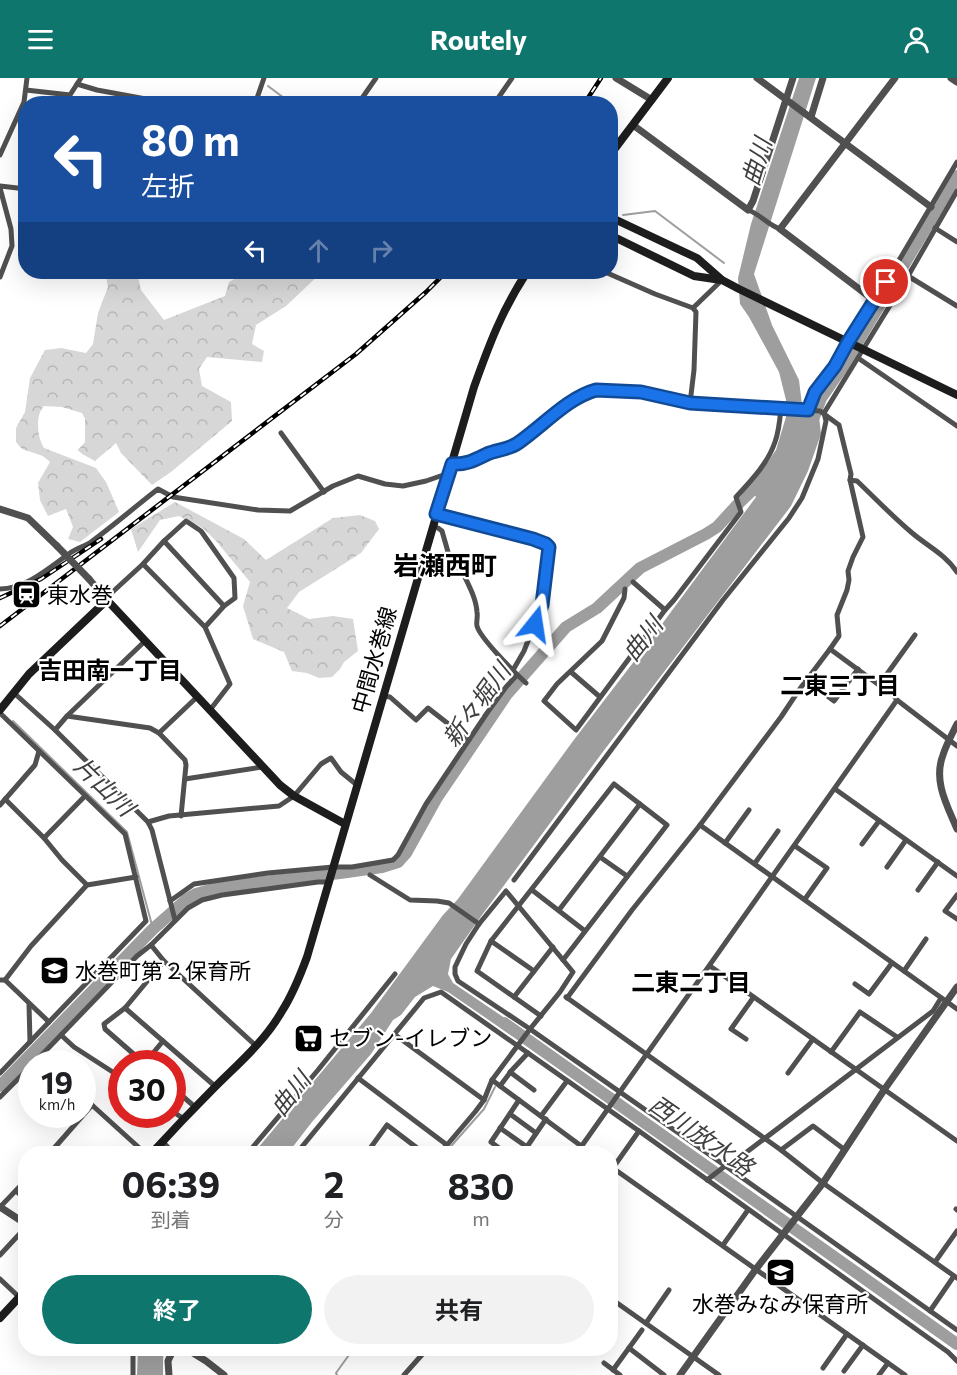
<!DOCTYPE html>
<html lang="ja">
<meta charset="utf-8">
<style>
body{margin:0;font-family:Commissioner,"Noto Sans JP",sans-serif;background:#f2f2f2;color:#202124;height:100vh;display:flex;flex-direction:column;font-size:22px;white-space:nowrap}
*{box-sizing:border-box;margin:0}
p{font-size:20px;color:#757577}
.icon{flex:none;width:33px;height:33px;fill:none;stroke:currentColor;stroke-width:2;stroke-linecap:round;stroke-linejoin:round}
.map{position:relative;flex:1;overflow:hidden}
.sheet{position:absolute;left:18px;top:1068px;width:600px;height:210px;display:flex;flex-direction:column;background:#fff;border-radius:24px;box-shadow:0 6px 24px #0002}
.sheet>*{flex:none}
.top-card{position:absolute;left:18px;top:18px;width:600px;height:183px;border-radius:24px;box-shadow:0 6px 24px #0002;background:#1a4fa0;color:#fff;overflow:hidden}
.speed{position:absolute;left:18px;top:972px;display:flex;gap:12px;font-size:30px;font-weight:700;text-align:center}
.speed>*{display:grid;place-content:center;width:78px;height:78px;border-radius:50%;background:#fff;box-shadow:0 6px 24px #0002;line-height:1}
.speed small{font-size:15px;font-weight:400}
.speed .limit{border:9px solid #d22;background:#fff;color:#111}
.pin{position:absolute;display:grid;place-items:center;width:51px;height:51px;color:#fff;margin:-26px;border:3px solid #fff;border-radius:50%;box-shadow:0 2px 6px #0007}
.me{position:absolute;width:66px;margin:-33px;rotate:15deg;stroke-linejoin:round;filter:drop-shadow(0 0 4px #0008)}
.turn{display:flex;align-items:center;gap:21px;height:126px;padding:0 24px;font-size:27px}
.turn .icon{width:78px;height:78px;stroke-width:2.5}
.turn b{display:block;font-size:42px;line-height:51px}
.lanes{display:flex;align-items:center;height:57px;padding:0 24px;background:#0003;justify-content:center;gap:30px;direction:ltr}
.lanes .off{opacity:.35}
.eta{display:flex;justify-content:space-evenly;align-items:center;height:102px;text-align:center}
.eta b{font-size:36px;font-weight:700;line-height:42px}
.primary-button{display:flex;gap:12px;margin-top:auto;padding:12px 24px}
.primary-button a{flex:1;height:69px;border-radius:36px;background:#0f766e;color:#fff;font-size:24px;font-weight:700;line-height:69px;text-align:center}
.primary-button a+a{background:#f2f2f2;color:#202124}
header{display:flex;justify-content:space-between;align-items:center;height:78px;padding:0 24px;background:#0f766e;color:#fff;font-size:27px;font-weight:700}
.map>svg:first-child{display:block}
.forest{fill:url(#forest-crowns)}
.water{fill:#9e9e9e}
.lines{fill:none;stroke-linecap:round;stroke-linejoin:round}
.stream{stroke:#9e9e9e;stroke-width:2}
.river{stroke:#9e9e9e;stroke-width:12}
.minor{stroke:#505050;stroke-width:5}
.tertiary{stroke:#505050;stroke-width:7}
.secondary{stroke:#1d1d1d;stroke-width:8}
.rail-casing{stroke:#000;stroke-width:4.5}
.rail{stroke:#fff;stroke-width:2;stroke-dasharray:7;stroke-linecap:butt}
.tertiary-bridge{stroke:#505050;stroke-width:7}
.route-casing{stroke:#114b97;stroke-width:15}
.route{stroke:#1a73e8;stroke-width:10}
.labels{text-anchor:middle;stroke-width:4.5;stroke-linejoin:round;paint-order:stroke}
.poi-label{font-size:22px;fill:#000;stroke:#fff;text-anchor:start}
.street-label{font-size:22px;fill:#000;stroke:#fff}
.water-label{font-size:24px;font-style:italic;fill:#3f3f3f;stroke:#fff}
.neighbourhood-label{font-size:24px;font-weight:bold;fill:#000;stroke:#fff}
.quarter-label{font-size:26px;font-weight:bold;fill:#000;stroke:#fff}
</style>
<header><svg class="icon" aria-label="menu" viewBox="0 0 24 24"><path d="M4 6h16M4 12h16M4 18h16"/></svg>Routely<svg class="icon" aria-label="person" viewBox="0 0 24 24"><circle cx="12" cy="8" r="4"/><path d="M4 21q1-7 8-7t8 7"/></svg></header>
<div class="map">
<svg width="957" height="1297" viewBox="0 0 957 1297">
<defs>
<pattern id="forest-crowns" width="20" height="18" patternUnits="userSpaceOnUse" patternTransform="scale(1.5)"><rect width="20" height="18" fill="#d7d7d7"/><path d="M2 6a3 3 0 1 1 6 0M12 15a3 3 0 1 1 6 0" fill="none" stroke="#b7b7b7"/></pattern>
</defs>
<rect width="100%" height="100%" fill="#fff"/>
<!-- forest -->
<g class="forest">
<path d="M 105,194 L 137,194 L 141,212 L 164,242 L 225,218 L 229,204 L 247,194 L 322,194 L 286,228 L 256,247 L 252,266 L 264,273 L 262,284 L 207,279 L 199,291 L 202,308 L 231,324 L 232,343 L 171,394 L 152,407 L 121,375 L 116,365 L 95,383 L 82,376 L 78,372 L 85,364 L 85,341 L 82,335 L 62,329 L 44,328 C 35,337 37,359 44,370 L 96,390 L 106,404 L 119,434 L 80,464 L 68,461 L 73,449 L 66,431 L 48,438 L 40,422 L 38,405 L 50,384 L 43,378 L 22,371 L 16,364 L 16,350 L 25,334 L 30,300 L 45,272 L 61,270 L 86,275 L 93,266 L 98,235 L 108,209 Z"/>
<polygon points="175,424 244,461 266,482 333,440 360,437 375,443 379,451 361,475 299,514 287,530 309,541 333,538 353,541 358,573 344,584 340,591 332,599 319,600 307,595 292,593 284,574 253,561 243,528 250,504 217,464 203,450 179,438 160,442 138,474 131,451"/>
</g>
<!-- water -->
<g class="water">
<polygon points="799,0 816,0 754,196 772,247 799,302 802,327 805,338 819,339 821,356 808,393 791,428 602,675 482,837 451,881 448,896 453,905 518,949 512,958 448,914 433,908 415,919 401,937 393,942 371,976 312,1044 288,1075 253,1076 371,935 443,837 458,821 573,663 642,573 756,419 750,409 776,372 786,339 786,322 779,294 749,239 740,226 738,200 751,146"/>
<polygon points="138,1271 164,1271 163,1282 163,1297 137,1297"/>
</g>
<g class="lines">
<!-- stream -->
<g class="stream">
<polyline points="268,8 292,26"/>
<polyline points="623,137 655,133 724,185"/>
<polyline points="13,643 127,754 153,851"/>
<polyline points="444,1076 484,1031 495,1009"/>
<polyline points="337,1297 336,1295 354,1270"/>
</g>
<!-- river -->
<g class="river">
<polyline points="806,352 814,339 821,320 843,288 957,98"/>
<polyline points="504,945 957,1266"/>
<polyline points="0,1008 153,851 186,822 196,816 210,812 220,809 340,795 382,789 398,784 406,775 436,721 507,616 566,549 597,530 640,490 706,456 717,449 740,424 764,401"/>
</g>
<!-- minor -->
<g class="minor">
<polyline points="77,6 97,12 173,26"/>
<polyline points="26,12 70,17 81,0"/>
<polyline points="255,26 264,0"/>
<polyline points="358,26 376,0"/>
<polyline points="494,26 512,0"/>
<polyline points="0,77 24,24 27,0"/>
<polyline points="0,108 26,111"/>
<polyline points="0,110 11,151 12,168 0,199"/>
<path d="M 748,132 C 760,136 768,147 780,151"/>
<polyline points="935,150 957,164"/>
<polyline points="605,194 655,216 693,230"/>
<polyline points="908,198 957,228"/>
<polyline points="693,230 722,202"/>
<polyline points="858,280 957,348"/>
<polyline points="690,325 694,292 696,234 693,230"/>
<polyline points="808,332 815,314 835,288 848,264 875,223 957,84"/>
<polyline points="281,355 324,414"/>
<polyline points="452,386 462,387 495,373 517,366 531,354 580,318 596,312 605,311 641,314 690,325 820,333 839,347 851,396 850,402 863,459 853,479 848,493 849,502 847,512 837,537 839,558 830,571 799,612 781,639 700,747 632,832 567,920"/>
<path d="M 850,402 L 857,403 C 875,420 892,438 911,454 C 927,468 945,476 957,494"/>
<polyline points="436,436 533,461 546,466 549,469 542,527 524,573 513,592"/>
<path d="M 433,448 L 438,450 L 442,453 L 452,488 L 461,491 C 467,504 476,519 477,534 C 478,539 476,544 477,548 C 480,560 515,595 526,605"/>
<polyline points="164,463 224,528"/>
<polyline points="143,486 205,549 230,606 210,632"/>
<polyline points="633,504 665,532"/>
<path d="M 0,511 C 26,511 50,489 70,475 C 77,470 85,468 91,464 C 114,447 136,428 158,411 L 173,419 L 258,432 L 290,433 L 333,408 L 358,398 L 385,406 L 403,408 L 426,403 L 449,395"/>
<path d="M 625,511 L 624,520 L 602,563 L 557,606 L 544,623 L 576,652 L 665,532 L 674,522 L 741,434 L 736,419 C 751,403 768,385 775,364 C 779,353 780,341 781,330"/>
<polyline points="106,520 143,486 164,463 186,443 201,453 234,500 235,520 224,528 205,549"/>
<polyline points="830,571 879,607 893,617 897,622 957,668"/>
<polyline points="571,594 600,619"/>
<polyline points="806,602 834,623 858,591"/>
<polyline points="879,607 915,557"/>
<polyline points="14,615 55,652 148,744 152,752 175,842"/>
<polyline points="383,618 390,619 416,642 428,630 469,662"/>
<polyline points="0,635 125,756 146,843 0,995"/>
<polyline points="67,638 150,650 159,655 185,682 186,687 181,738"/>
<polyline points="55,652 67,638 145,563"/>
<polyline points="159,655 197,619"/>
<polyline points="185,701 262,689"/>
<polyline points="835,711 957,798"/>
<polyline points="5,721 44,760 62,782 87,807"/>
<polyline points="0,727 35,687 39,673"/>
<polyline points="148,744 169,738 279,728 294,718 321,686 331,680 341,694 357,707"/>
<polyline points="700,747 957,931"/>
<polyline points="44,760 85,718"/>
<polyline points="725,765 749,732"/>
<polyline points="862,766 879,743"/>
<polyline points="795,768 827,790 805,821"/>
<polyline points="600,779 627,798"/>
<polyline points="755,785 778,753"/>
<polyline points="887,789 906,762"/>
<polyline points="370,797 410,822 437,823 449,825 479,846"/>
<polyline points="514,802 723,522 789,440 802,420 818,381 826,343 824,335 908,198 957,113"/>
<polyline points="532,812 585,853"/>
<polyline points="918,812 938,784"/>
<polyline points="957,817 945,833 957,841"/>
<polyline points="170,823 194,806 268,795 333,789 352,789 393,782 398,777 426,726 487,635 506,609 517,597"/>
<polyline points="559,832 640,726"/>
<polyline points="491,863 534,893"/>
<polyline points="151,867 164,883 256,968"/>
<polyline points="710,888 957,1063"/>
<polyline points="904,893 926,861"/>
<polyline points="0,902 5,902 31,868 87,807 136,799"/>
<polyline points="5,902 49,944"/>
<polyline points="855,906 869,916 892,885"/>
<polyline points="514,919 553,869"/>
<polyline points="566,919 781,1072 823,1105 957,1200"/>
<polyline points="29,926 30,964"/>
<polyline points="125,930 216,1009"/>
<polyline points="541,938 477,893 491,863 614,706 667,747 563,882"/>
<polyline points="394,956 484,1022"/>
<polyline points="61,957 74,969 122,1000"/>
<polyline points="746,961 731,951 753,920"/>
<polyline points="831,974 860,934 897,959"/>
<polyline points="40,979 47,986"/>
<polyline points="33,986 137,878 151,867 188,830 202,822 222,817 318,804 328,804"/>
<polyline points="144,986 163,963"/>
<polyline points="145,986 105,951 104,946 125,930 164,883"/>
<polyline points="510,994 534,1012"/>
<polyline points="788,995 813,961"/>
<polyline points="358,1000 447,1067"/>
<polyline points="492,1002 592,1076"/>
<polyline points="500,1008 512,992 528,975"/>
<polyline points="172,1009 195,1029"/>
<polyline points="82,1018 146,1076"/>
<polyline points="0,1019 32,987"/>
<polyline points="172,1033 184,1041"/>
<polyline points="510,1036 536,1055"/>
<polyline points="541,1038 567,1003"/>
<polyline points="500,1050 527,1069"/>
<polyline points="162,1063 174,1076"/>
<polyline points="781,1072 813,1048 845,1072"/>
<polyline points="49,1076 92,1027"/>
<polyline points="247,1076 318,992 395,896"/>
<polyline points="296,1076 424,920 441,914 639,1053 948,1274 957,1283"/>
<polyline points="366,1076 387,1047 425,1076"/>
<polyline points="438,1076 447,1067 475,1034 484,1022 492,1002 530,951 560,914 573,894 506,813 479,846 466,866 455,889 455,896 458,903 530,951 727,1089 933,933 941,920"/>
<polyline points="507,1076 491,1064 519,1022"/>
<polyline points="522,1076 546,1041"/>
<polyline points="576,1076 897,622"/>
<polyline points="610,1088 905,1297"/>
<polyline points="727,1089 957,1252"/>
<polyline points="610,1094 639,1053"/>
<polyline points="707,1102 725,1088"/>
<polyline points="16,1113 26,1122"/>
<polyline points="0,1129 26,1102"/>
<polyline points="956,1131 957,1132"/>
<polyline points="723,1167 748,1132"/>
<polyline points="0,1177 26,1149"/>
<polyline points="935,1184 957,1153"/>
<polyline points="0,1201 19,1219"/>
<polyline points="610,1220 719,1297"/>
<polyline points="930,1233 954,1198"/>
<polyline points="646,1245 669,1212"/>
<polyline points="629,1270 664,1297"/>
<polyline points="604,1285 620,1297"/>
<polyline points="823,1290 847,1256"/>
<polyline points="613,1292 642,1252"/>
<polyline points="844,1293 863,1267"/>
<polyline points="133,1297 133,1270"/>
<polyline points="404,1297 428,1270"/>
<polyline points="879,1297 888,1285"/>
</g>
<!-- tertiary -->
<g class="tertiary">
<polyline points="616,0 652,22"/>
<polyline points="757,0 931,129"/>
<polyline points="951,0 957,4"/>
<polyline points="811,39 823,0"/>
<polyline points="633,47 748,132 753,123 793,0"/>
<polyline points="875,223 780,151 895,0"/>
<polyline points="0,431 28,440 57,468"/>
<polyline points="89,501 107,522"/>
<path d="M 957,646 C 952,656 946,667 943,677 C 933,703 947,727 957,751"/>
<polyline points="0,1129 26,1146"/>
<polyline points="185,1270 206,1283 224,1297"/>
<polyline points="169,1297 168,1283 174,1270"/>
<polyline points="680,1297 756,1191 823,1105 884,1012 957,909"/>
</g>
<!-- secondary -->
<g class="secondary">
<polyline points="610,77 668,0"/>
<polyline points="610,139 697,180 722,202 739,211 957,317"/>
<polyline points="610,157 694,198 721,202"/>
<polyline points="0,632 29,596 107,522 280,707 294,718 345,746"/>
<path d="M 151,1076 C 172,1053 193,1031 215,1009 C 239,985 265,963 282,933 C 293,916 300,898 307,879 L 474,309 C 489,267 502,232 527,194"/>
<polyline points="0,1240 26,1212"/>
</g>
<defs>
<g id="rail">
<polyline points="584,26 601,0"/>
<polyline points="0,520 41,501 101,461"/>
<polyline points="0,548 356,276 426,214 446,194"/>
</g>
</defs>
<!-- rail casing -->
<use href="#rail" class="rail-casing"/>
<!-- rail -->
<use href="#rail" class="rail"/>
<!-- tertiary-bridge -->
<polyline class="tertiary-bridge" points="57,468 89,501"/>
</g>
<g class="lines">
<defs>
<path id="route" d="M 535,546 L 542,527 L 549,469 L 546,466 L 533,461 L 436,436 L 452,386 C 466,387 475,382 487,376 C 497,372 510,371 518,365 C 543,348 567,320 596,312 L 641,314 L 690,325 L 808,332 L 815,314 L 835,288 L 848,264 L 886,204"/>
</defs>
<!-- route casing -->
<use href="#route" class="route-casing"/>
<!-- route -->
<use href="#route" class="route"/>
</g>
<!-- icons -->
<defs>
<symbol id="station-square" viewBox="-11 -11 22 22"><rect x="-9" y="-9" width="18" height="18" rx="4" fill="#000" stroke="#fff"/><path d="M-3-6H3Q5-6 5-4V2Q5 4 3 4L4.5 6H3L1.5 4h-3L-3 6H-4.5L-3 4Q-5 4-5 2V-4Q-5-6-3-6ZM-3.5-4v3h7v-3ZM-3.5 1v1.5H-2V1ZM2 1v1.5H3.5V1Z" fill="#fff"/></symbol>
<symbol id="school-square" viewBox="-11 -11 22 22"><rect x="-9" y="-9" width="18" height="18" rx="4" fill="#000" stroke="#fff"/><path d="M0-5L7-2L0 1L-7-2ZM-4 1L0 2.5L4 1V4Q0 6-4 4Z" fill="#fff"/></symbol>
<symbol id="supermarket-square" viewBox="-11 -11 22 22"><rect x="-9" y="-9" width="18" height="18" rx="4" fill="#000" stroke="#fff"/><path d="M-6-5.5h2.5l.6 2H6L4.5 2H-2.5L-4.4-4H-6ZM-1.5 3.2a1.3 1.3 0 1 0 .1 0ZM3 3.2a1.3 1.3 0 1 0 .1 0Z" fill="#fff"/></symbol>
</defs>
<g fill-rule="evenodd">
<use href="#station-square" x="10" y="500" width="33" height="33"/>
<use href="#school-square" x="38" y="876" width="33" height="33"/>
<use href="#supermarket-square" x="292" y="944" width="33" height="33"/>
<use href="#school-square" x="764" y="1178" width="33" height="33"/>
</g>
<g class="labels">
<!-- poi labels -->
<g class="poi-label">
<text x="47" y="525">東水巻</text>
<text x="75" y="901">水巻町第２保育所</text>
<text x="329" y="968">セブン-イレブン</text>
<text x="780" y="1234" text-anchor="middle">水巻みなみ保育所</text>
</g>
<!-- street labels -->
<g class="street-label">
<text transform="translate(374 582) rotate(-74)" y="8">中間水巻線</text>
</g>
<!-- water labels -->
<g class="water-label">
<text transform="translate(757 84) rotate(-73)" y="8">曲川</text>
<text transform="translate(643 561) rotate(-52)" y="8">曲川</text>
<text transform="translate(477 627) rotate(-54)" y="8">新々堀川</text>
<text transform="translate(104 709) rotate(44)" y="8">片山川</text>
<text transform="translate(291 1016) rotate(-52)" y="8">曲川</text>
<text transform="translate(701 1058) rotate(35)" y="8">西川放水路</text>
</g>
<!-- neighbourhood labels -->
<g class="neighbourhood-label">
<text x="110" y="601">吉田南一丁目</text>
<text x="840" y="616">二東三丁目</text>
<text x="691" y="913">二東二丁目</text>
</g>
<!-- quarter labels -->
<g class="quarter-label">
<text x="445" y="497">岩瀬西町</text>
</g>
</g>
</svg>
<div class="speed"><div>19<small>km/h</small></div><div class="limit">30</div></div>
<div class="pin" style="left:886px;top:204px;background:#d93025"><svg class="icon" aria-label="arrive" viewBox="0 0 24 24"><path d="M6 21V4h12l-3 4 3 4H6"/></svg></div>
<svg class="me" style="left:535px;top:546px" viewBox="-20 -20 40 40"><path d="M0-17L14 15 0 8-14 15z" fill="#1a73e8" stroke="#fff" stroke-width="4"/></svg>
<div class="top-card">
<div class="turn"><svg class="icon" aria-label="left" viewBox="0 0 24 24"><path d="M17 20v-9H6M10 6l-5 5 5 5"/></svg><div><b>80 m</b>左折</div></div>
<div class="lanes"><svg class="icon" aria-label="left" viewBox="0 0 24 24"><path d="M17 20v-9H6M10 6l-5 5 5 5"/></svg><svg class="icon off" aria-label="ahead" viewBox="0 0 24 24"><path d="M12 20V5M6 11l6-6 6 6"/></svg><svg class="icon off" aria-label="right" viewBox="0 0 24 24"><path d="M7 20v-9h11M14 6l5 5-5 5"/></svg></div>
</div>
<section class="sheet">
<div class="eta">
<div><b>06:39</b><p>到着</p></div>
<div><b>2</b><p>分</p></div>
<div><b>830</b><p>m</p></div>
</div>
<div class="primary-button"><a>終了</a><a>共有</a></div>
</section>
</div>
